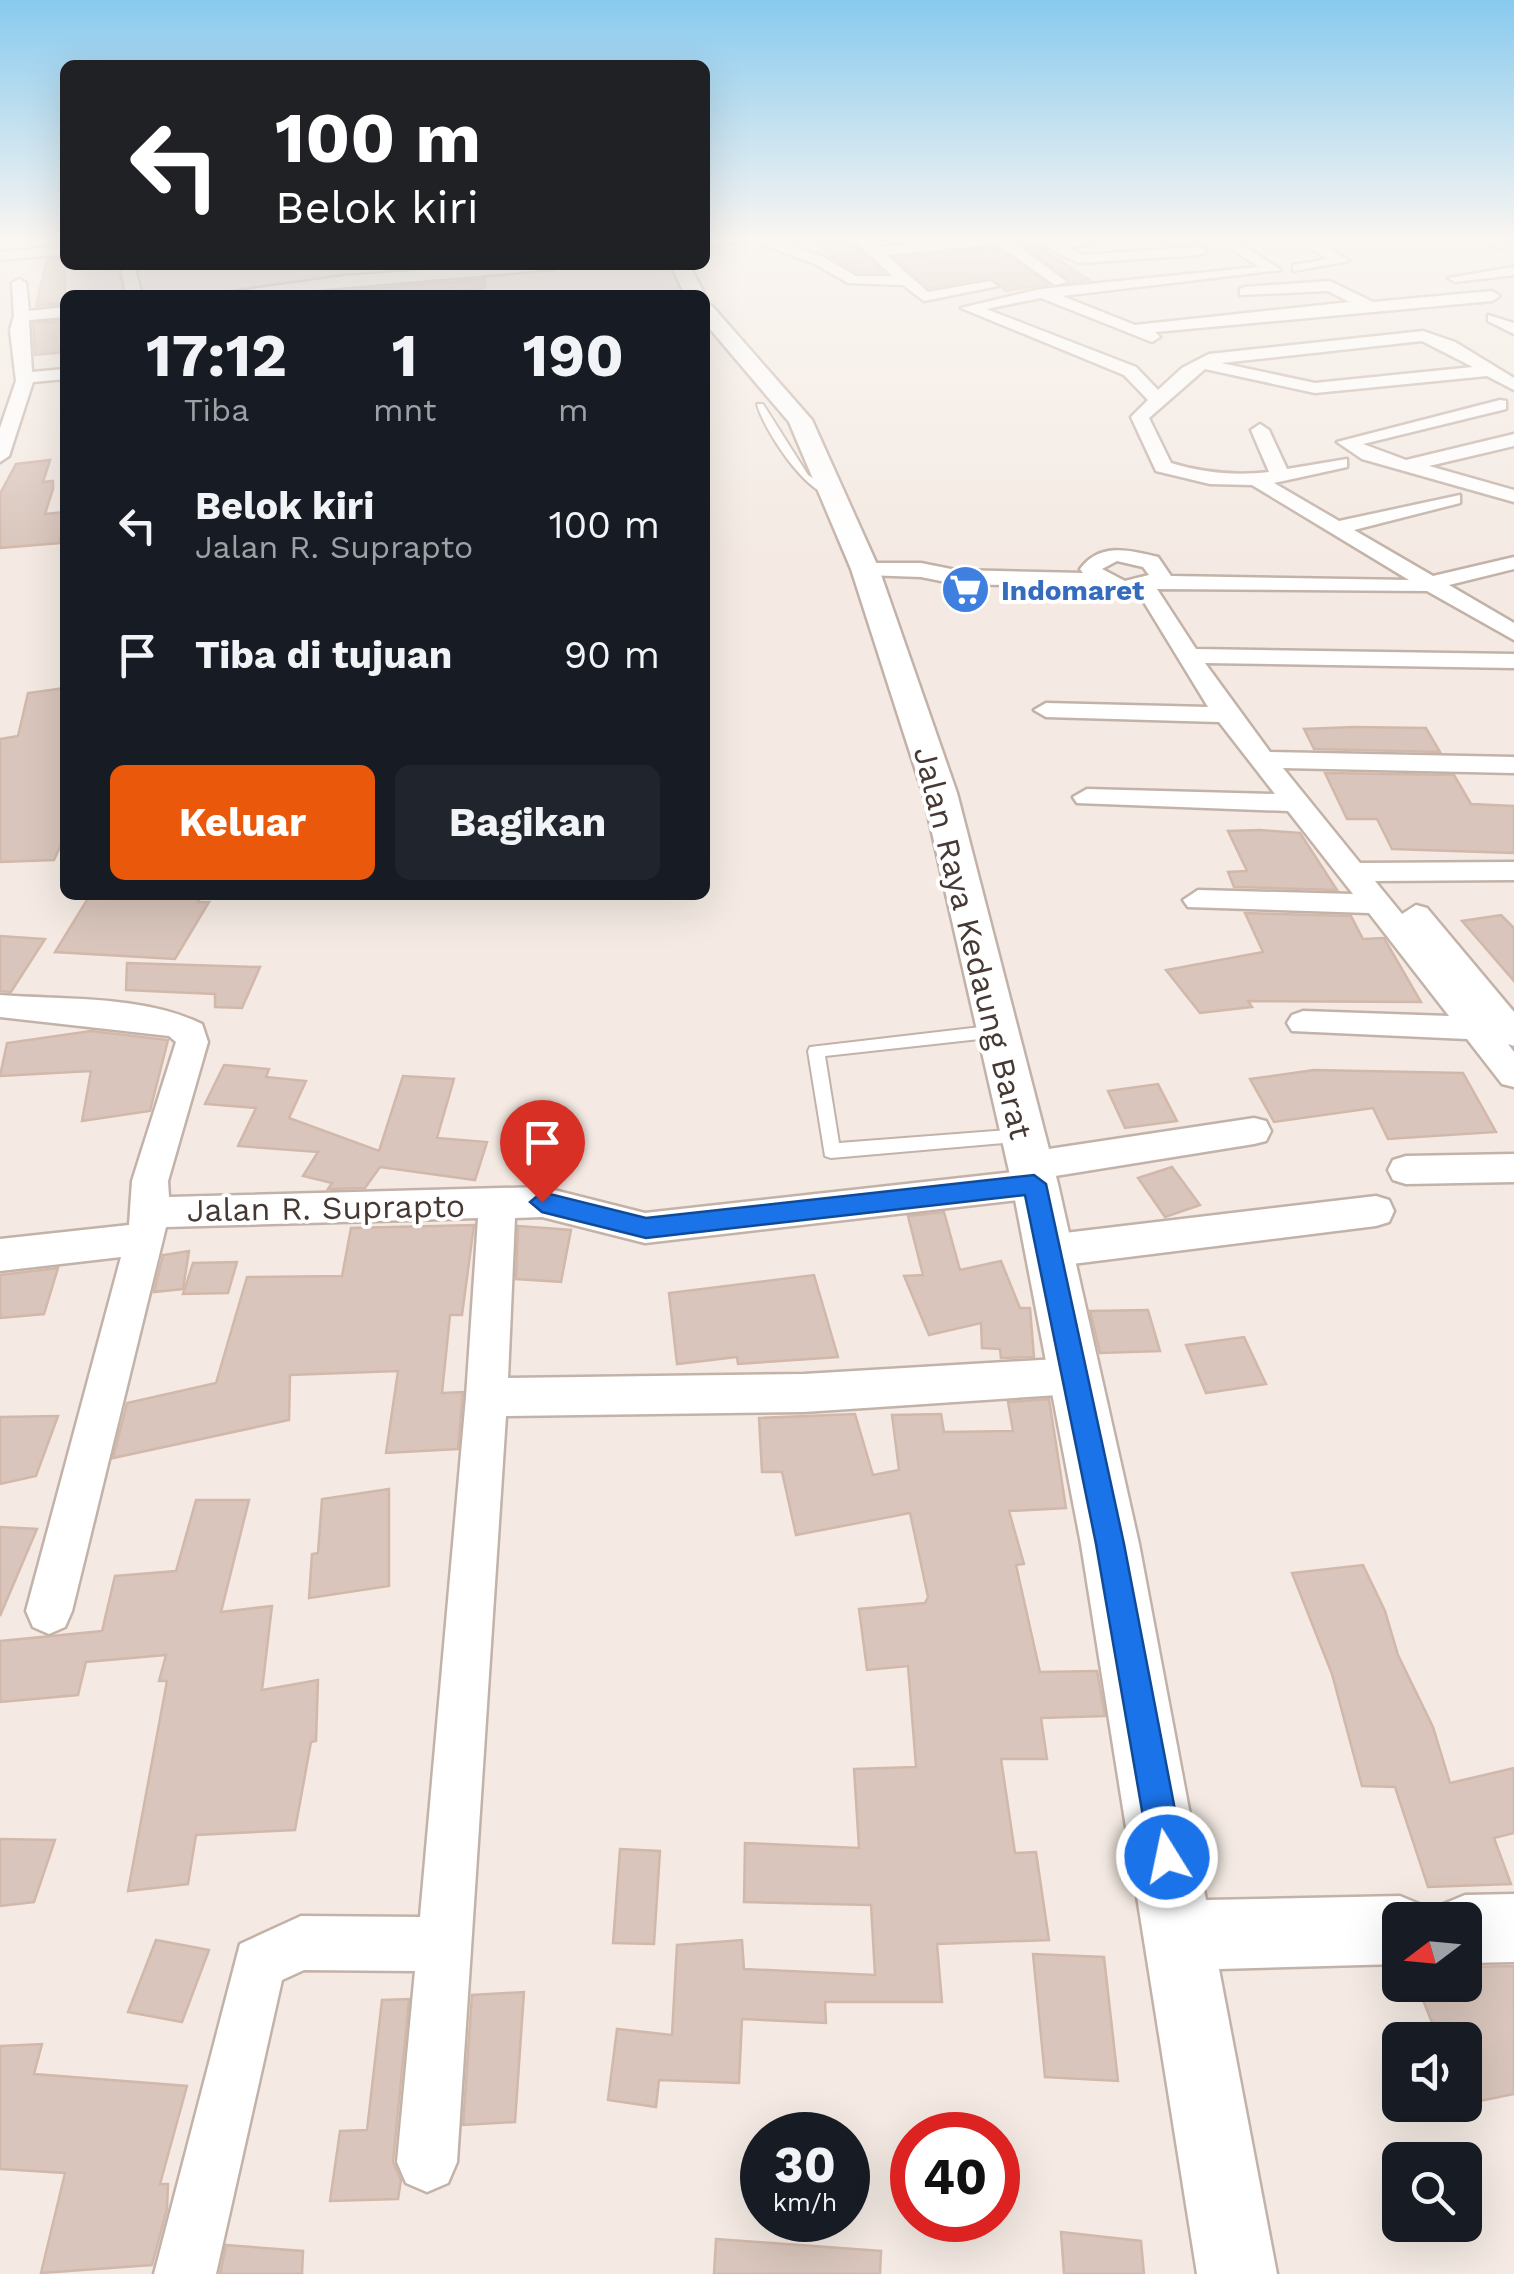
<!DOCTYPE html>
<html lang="id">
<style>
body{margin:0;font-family:"Work Sans",sans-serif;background:#20242c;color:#f1f3f6;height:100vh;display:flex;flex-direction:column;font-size:38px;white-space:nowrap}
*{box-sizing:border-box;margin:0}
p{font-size:32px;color:#9ea1a6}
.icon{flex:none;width:55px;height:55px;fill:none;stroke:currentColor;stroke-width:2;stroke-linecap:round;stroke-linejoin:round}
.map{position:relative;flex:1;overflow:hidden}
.drawer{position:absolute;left:60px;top:290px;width:650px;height:610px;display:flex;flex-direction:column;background:#171b24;border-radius:15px;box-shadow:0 10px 40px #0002}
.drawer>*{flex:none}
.top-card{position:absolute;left:60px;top:60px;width:650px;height:210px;border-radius:15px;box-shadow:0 10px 40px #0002;background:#202124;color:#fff;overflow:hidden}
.needle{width:65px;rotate:254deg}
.tools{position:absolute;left:1382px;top:1902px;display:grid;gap:20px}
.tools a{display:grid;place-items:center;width:100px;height:100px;border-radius:15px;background:#171b24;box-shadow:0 10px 40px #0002;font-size:50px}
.speed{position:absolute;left:740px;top:2112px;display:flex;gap:20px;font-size:50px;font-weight:700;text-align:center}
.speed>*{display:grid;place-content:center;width:130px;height:130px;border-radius:50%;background:#171b24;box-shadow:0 10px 40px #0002;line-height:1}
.speed small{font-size:25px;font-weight:400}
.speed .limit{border:15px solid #d22;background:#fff;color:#111}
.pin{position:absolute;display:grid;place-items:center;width:85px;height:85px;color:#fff;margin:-102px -42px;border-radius:50% 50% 50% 0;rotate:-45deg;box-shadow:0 0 10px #0007}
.pin .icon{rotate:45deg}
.me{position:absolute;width:110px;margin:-55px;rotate:350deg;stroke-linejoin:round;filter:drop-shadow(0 0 8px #0008)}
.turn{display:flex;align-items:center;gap:35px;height:210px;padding:0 50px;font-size:45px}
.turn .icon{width:130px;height:130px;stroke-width:2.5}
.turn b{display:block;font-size:70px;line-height:85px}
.eta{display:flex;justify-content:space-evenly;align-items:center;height:170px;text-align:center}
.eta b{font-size:60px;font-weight:700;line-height:70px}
.primary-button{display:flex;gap:20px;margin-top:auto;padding:20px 50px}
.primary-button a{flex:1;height:115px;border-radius:15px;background:#ea580c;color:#fff;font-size:40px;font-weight:700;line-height:115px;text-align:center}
.primary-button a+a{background:#20242c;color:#f1f3f6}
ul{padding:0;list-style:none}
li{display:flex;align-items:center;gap:30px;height:130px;padding:0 50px}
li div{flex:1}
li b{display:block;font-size:38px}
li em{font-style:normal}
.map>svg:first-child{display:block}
.building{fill:#d9c5bb;stroke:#d2b8aa;stroke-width:2.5}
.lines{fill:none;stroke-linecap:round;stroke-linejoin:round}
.service-casing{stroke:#c3b2a8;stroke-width:4}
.minor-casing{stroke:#c3b2a8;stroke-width:5}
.tertiary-casing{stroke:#c3b2a8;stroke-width:5}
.service{fill:#fff;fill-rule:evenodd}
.minor{fill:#fff;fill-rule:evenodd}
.tertiary{fill:#fff;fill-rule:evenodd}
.route{fill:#1a73e8;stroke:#114b97;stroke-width:2.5}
.labels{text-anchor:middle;stroke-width:8;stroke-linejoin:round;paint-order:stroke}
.far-shop-label{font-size:28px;font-weight:bold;fill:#366cbe;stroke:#fff;text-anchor:start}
.street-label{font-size:32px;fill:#463933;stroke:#fff}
</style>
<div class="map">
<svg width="1514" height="2274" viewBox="0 0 1514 2274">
<rect width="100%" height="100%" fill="#f4eae3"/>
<!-- building -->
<g class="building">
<polygon points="811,236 845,236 883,272 857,272 833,258"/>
<polygon points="1033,240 1043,249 1089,280 1071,282 1021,243"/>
<polygon points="996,248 1048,284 1006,291 989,277 929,288 895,258"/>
<polygon points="65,258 65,303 36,306 47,259"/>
<polygon points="485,279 485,288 424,295 345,295 345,291"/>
<polygon points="65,321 65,352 35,355 33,323"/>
<polygon points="50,460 43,482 53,481 53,489 45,514 65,512 60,543 0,548 0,494 16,464"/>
<polygon points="65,688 65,836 54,860 0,862 0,739 18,736 28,693"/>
<polygon points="1354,727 1426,728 1440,752 1314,749 1304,729"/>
<polygon points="1325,773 1454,775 1471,804 1514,806 1514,853 1392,849 1377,819 1347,819"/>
<polygon points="1260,830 1300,833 1337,890 1234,887 1228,872 1247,871 1228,831"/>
<polygon points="90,895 201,895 198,902 209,902 175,959 55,952"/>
<polygon points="1245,913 1351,916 1363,939 1384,938 1421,1002 1248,1001 1252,1007 1200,1013 1166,970 1263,952"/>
<polygon points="1501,915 1514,928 1514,981 1462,921"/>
<polygon points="0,936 45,939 11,992 0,991"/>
<polygon points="127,963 260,967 242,1008 215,1007 215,994 126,990"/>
<polygon points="91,1031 168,1040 150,1111 82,1121 91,1071 0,1076 7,1043"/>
<polygon points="224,1065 269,1069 266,1077 306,1081 289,1118 379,1151 403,1076 454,1079 437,1138 487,1142 475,1180 380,1167 365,1188 328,1189 332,1183 303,1176 318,1152 238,1146 256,1108 205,1104"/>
<polygon points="1314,1070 1463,1073 1496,1132 1388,1139 1373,1108 1274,1122 1250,1079"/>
<polygon points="1158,1084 1177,1121 1125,1128 1108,1091"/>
<polygon points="1172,1167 1200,1205 1165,1217 1138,1178"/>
<polygon points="944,1212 960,1270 1001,1261 1020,1308 1030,1308 1034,1357 1001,1358 1000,1349 982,1348 981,1323 929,1335 904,1276 923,1275 908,1216"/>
<polygon points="474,1225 462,1315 450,1315 442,1393 463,1392 458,1449 386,1453 398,1371 290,1375 289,1420 113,1458 127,1403 216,1383 247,1277 342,1276 351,1228"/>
<polygon points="518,1226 571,1230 561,1282 516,1279"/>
<polygon points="189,1251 183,1289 154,1292 163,1255"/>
<polygon points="237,1262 228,1293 183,1294 193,1263"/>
<polygon points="58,1268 44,1314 0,1318 0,1275"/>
<polygon points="814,1275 838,1357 738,1364 737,1357 677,1364 669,1293"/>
<polygon points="1148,1310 1160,1351 1100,1353 1090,1311"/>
<polygon points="1244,1337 1266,1384 1206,1393 1186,1345"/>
<polygon points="1049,1399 1066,1508 1009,1511 1024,1564 1016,1565 1040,1672 1097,1671 1105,1716 1041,1718 1047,1759 1001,1759 1015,1853 1036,1852 1049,1940 937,1944 942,2002 825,2002 826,2023 742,2019 739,2083 659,2080 656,2107 608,2100 617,2029 672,2035 677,1945 742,1940 744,1969 875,1975 871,1905 744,1902 745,1843 859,1848 854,1769 916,1767 908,1666 867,1670 859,1609 925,1603 928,1597 910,1513 796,1535 782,1472 762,1472 759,1418 855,1414 873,1475 899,1470 892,1415 941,1414 944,1432 1013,1431 1008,1402"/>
<polygon points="58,1416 36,1476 0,1484 0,1417"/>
<polygon points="389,1489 389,1586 309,1598 312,1554 318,1553 322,1499"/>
<polygon points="196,1500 249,1500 221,1612 272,1606 262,1690 318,1680 316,1741 311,1742 295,1830 196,1835 188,1884 128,1891 167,1681 159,1681 166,1655 86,1662 78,1695 0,1702 0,1641 102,1631 115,1576 176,1571"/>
<polygon points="0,1527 37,1529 0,1616"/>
<polygon points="1363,1565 1385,1611 1398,1655 1433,1727 1450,1783 1514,1768 1514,1833 1494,1838 1511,1884 1428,1887 1395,1787 1362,1786 1332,1674 1292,1573"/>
<polygon points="0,1839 55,1840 34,1902 0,1906"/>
<polygon points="620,1849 660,1851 654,1944 613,1943"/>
<polygon points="156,1940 209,1950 182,2022 128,2012"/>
<polygon points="1033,1954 1104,1957 1118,2081 1045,2077"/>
<polygon points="1514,1966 1514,2094 1465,2104 1465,2040 1439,2040 1417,1985 1465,1985 1465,1967"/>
<polygon points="524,1992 515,2122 463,2125 472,1995"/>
<polygon points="409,1999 393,2162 401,2180 398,2199 330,2201 340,2131 367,2130 382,2000"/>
<polygon points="42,2044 34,2074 187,2086 160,2184 168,2184 167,2209 152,2265 41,2273 65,2173 0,2169 0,2046"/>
<polygon points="1061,2232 1141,2241 1144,2274 1064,2274"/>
<polygon points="716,2239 881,2251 880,2274 714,2274"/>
<polygon points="226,2245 303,2251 302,2274 220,2274"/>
</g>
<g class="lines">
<defs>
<g id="service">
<path d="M 757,404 L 763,404 L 808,475 L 833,492 L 833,496 C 805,494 763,428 757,404 Z"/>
<polygon points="998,1025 1006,1031 998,1037 825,1056 839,1143 1021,1129 1027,1131 1030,1136 1027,1141 831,1158 825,1156 808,1051 810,1047"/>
</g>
<g id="minor">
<polygon points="720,236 767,236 825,258 856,276 893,276 849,236 865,236 877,247 1033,236 1013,242 1067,282 1055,285 997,244 886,255 928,292 990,281 998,286 924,301 903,285 848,283 815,264 751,240 705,247 705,239"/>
<polygon points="1092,236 1134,236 1068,248 1081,255 1200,247 1207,251 1200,255 1079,263 1045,246"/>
<path d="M 1212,236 L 1229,236 L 1281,270 L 1062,296 L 1135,325 L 1350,302 L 1328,291 L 1240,295 L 1240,289 L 1245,287 L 1330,281 L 1373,302 L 1492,291 L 1500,296 L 1492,301 L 1155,332 L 1160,337 L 1152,342 L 1041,298 L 986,309 L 1136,367 L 1158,390 L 1182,368 L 1209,354 L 1423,331 L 1455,342 L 1514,378 L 1514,390 L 1487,376 L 1315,393 L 1205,369 L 1149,418 L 1171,463 C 1204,473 1235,476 1269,472 L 1251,430 L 1260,424 L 1269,430 L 1287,469 L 1347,459 L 1347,467 L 1274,483 L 1339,521 L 1460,495 L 1460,503 L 1354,530 L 1433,576 L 1514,557 L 1514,569 L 1449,585 L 1514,623 L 1514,640 L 1427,591 L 1157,589 L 1196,649 L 1514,654 L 1514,668 L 1205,663 L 1270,752 L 1514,757 L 1514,773 L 1283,768 L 1360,863 L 1514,862 L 1514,880 L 1375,881 L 1402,914 L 1416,905 L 1427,908 L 1514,1012 L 1514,1046 L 1508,1044 L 1514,1052 L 1514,1087 L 1502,1084 L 1467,1039 L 1292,1031 L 1287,1023 L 1292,1015 L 1303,1011 L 1449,1016 L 1369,913 L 1188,907 L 1183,900 L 1198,890 L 1353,894 L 1288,811 L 1077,803 L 1073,797 L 1087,789 L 1275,794 L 1219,722 L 1046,717 L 1034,710 L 1046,703 L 1208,707 L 1139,594 L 1098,587 L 956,584 L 921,577 L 865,575 L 854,569 L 865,563 L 921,563 L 956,570 L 1083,573 L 1080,569 C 1100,542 1129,550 1158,557 L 1171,576 L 1409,580 L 1252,485 L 1210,484 L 1156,471 L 1131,417 L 1148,400 L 1124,375 L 961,308 L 1040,289 L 1259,267 ZM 1422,341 L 1473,367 L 1315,383 L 1221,363 ZM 1117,561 L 1143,567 L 1149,575 L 1125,581 L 1102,569 Z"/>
<polygon points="1292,236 1310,236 1349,261 1293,271 1293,265 1328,259"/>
<polygon points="1474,236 1494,236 1506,244 1499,248"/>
<polygon points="65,246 65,254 0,260 0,252"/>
<polygon points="120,265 134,265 142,295 126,295"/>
<polygon points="494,265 562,265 555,269 256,295 210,295 345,276"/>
<polygon points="1514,267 1514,275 1455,282 1448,278"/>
<polygon points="19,279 26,283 29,311 65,307 65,317 29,320 32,372 65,369 65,379 33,382 9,456 0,462 0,428 16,381 10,330 14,316 12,283"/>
<polygon points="1488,315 1514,323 1514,334 1488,321"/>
<polygon points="1500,400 1506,401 1506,409 1363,444 1406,460 1514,434 1514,446 1429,466 1514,490 1514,502 1362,459 1337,442"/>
<path d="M 0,995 C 64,1000 143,995 202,1024 L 208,1042 L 168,1181 L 169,1197 L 542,1187 L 645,1213 L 1014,1172 L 1011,1166 L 1016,1156 L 1029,1152 L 1254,1118 L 1266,1121 L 1271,1131 L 1266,1141 L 1254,1144 L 1049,1177 L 1053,1184 L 1048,1194 L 1035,1198 L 645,1243 L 542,1217 L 515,1218 L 508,1378 L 804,1374 L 1073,1358 L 1087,1363 L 1093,1376 L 1087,1389 L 1073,1394 L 804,1412 L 506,1416 L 457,2162 L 448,2183 L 427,2192 L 406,2183 L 397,2162 L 415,1971 L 304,1970 L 282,1980 L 216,2274 L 154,2274 L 240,1944 L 301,1916 L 420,1917 L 466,1397 L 478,1218 L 166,1227 L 72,1611 L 65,1627 L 49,1634 L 33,1627 L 26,1611 L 121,1257 L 0,1271 L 0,1239 L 129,1225 L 132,1181 L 176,1042 L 169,1036 L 0,1017 Z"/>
<polygon points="1514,1154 1514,1182 1406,1184 1393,1180 1388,1170 1393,1160 1406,1156"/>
<polygon points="1376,1196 1389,1200 1394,1211 1389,1222 1376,1226 1048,1267 1035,1262 1029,1251 1035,1240 1048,1235"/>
</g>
<g id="tertiary">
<polygon points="671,265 689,265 705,295 685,295"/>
<polygon points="705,304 712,306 812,420 879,569 957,793 1058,1184 1139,1544 1206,1900 1400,1896 1424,1906 1430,1920 1400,1920 1400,1964 1219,1969 1277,2274 1197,2274 1081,1544 1012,1184 923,793 851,569 789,422 705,323"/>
<polygon points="1514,1894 1514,1962 1465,1963 1465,1920 1434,1920 1441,1905 1465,1895"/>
</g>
</defs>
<!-- service casing -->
<use href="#service" class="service-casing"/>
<!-- minor casing -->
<use href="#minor" class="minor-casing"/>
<!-- tertiary casing -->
<use href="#tertiary" class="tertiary-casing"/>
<!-- service -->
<use href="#service" class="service"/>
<!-- minor -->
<use href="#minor" class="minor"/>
<!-- tertiary -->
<use href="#tertiary" class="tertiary"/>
</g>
<!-- sky -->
<linearGradient id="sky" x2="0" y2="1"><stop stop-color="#88caee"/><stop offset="0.43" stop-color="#faf6f2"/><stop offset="1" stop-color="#faf6f2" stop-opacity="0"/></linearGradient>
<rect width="1514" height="555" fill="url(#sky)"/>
<!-- route -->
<polygon class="route" points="1034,1175 1046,1184 1124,1544 1184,1857 1179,1869 1167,1874 1155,1869 1150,1857 1096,1544 1025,1195 646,1238 542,1212 530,1202 542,1192 646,1218"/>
<!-- icons -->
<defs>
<symbol id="supermarket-disc" viewBox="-11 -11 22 22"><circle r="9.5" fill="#3f7fe0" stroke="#fff"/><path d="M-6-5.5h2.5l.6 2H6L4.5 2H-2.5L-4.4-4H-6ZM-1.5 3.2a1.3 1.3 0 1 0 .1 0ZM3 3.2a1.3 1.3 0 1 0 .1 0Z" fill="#fff"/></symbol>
</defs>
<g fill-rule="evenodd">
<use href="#supermarket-disc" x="938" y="562" width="55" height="55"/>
</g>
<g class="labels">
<!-- far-shop labels -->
<g class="far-shop-label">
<text x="1001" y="600">Indomaret</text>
</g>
<!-- street labels -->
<g class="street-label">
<text transform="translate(973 943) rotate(76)" y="11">Jalan Raya Kedaung Barat</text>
<text transform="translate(326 1208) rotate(-1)" y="11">Jalan R. Suprapto</text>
</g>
</g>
</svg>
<div class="tools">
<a><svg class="needle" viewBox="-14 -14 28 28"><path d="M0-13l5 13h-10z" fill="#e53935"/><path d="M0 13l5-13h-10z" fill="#9ea1a6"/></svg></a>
<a><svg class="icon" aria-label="sound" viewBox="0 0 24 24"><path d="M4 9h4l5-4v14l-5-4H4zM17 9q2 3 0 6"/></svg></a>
<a><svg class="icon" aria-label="search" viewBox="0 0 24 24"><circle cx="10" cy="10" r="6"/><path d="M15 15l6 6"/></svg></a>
</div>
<div class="speed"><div>30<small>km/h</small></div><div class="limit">40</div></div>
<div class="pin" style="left:542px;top:1202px;background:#d93025"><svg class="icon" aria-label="arrive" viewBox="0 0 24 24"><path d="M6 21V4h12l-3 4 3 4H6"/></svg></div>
<svg class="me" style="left:1167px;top:1857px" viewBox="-20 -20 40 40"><circle r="17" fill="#1a73e8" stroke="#fff" stroke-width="3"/><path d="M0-11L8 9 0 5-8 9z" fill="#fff"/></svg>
<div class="top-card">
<div class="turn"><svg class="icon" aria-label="left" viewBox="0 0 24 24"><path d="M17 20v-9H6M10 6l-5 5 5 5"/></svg><div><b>100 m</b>Belok kiri</div></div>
</div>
<section class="drawer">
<div class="eta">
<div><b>17:12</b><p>Tiba</p></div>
<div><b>1</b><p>mnt</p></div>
<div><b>190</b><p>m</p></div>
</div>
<ul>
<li><svg class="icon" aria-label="left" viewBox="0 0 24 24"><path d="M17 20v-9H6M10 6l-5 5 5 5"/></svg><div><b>Belok kiri</b><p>Jalan R. Suprapto</p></div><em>100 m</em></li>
<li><svg class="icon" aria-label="arrive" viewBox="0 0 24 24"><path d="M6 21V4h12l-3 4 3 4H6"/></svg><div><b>Tiba di tujuan</b></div><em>90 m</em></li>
</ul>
<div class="primary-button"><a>Keluar</a><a>Bagikan</a></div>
</section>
</div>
